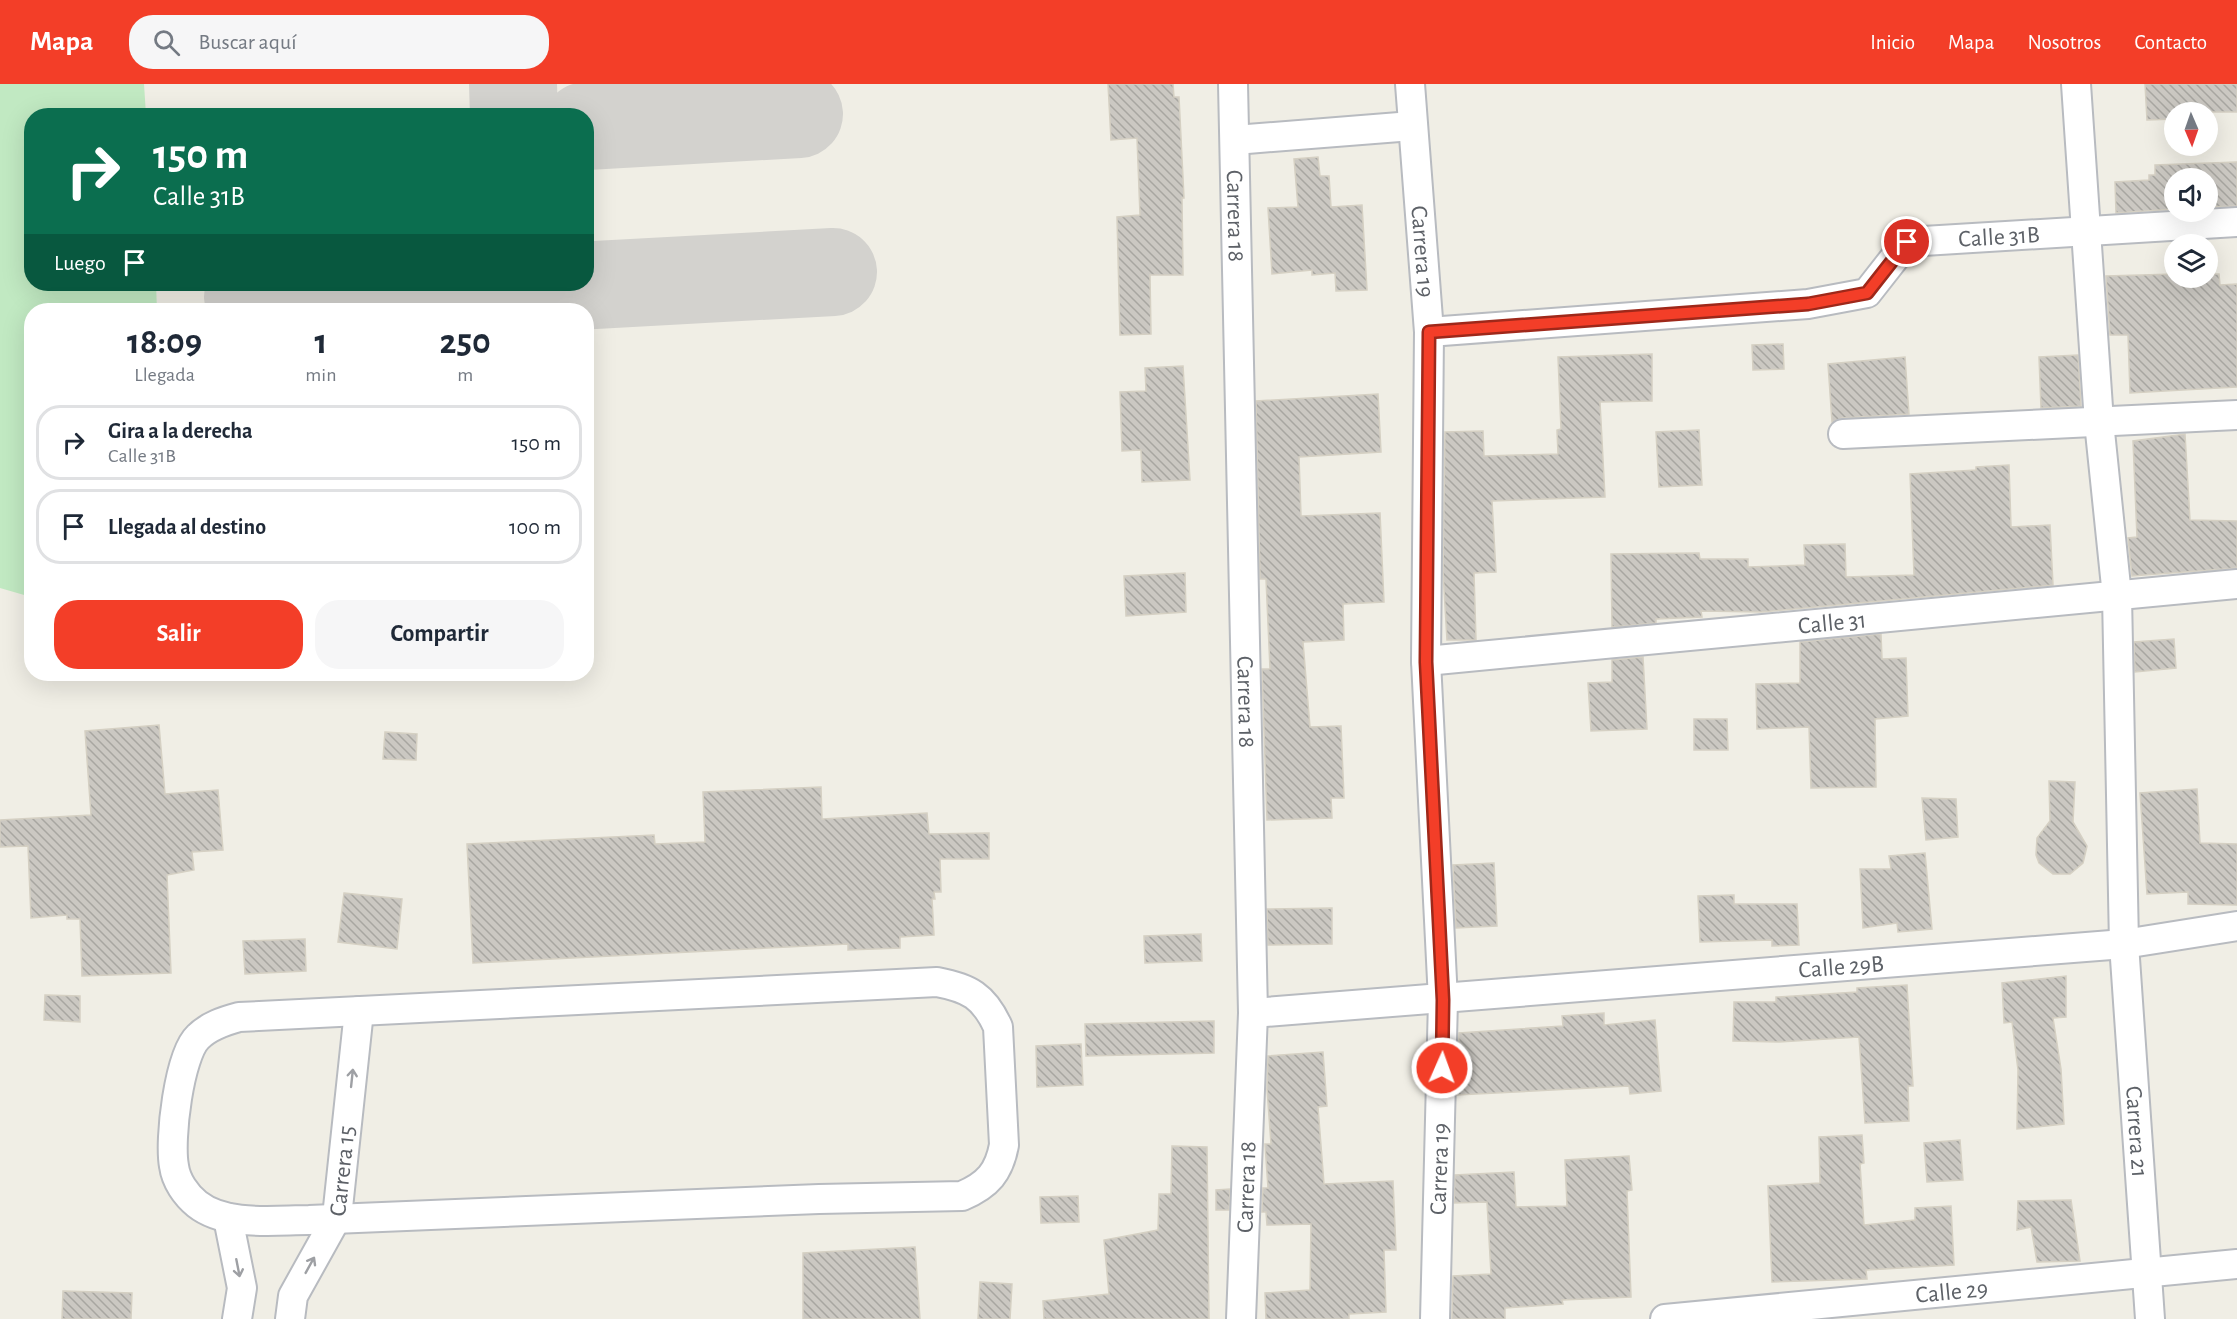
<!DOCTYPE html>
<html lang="es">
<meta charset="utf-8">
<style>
body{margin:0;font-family:"Alegreya Sans",sans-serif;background:#f6f6f7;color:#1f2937;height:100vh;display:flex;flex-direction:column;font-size:22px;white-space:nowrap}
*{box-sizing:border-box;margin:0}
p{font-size:20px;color:#747a83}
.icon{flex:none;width:33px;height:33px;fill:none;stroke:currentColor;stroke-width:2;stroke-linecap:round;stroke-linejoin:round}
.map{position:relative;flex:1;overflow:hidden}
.panel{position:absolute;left:24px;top:219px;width:570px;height:378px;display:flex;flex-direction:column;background:#fff;border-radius:24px;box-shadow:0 6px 24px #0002}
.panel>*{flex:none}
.banner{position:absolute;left:24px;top:24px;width:570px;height:183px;border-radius:24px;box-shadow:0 6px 24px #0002;background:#0b6e4f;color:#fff;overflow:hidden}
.needle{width:39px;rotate:178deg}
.tools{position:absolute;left:2164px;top:18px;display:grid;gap:12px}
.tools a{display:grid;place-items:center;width:54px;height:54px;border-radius:50%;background:#fff;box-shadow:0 6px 24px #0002;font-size:30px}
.pin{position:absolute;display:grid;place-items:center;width:51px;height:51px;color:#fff;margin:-26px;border:3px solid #fff;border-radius:50%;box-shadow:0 2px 6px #0007}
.me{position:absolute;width:66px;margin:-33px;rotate:2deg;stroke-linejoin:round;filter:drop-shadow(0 0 4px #0008)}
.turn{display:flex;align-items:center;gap:21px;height:126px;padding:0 30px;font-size:27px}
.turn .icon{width:78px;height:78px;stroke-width:2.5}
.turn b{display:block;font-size:42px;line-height:51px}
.then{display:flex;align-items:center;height:57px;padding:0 30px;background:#0003;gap:12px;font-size:22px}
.eta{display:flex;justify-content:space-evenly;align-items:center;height:102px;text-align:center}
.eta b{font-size:36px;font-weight:700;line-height:42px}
.primary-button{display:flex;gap:12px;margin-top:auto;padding:12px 30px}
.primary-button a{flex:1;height:69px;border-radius:24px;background:#f33e28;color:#fff;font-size:24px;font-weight:700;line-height:69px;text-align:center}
.primary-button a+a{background:#f6f6f7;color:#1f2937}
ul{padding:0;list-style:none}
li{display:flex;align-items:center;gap:18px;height:75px;margin:0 12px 9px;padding:0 18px;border:3px solid #e0e1e3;border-radius:24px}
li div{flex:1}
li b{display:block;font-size:22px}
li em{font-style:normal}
header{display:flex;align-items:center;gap:36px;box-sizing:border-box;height:84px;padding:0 30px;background:#f33e28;color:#fff}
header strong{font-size:28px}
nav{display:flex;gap:33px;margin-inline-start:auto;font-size:21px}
.search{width:420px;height:54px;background:#f6f6f7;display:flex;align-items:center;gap:15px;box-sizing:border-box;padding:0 21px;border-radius:24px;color:#747a83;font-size:22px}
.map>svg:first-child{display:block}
.green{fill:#c1e9c2}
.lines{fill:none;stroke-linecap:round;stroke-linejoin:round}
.taxiway{stroke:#d3d2ce;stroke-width:88}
.building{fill:url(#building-back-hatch);stroke:#d5d0c3;stroke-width:1.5}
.street-casing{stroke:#b8bbc0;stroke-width:32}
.street{stroke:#fff;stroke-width:28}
.oneway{stroke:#9ea0a4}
.route-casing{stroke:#9e281a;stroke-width:15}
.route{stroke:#f33e28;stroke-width:10}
.labels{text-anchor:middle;stroke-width:6;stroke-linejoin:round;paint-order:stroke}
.street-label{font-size:24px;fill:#5d6167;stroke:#fff}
</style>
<header>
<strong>Mapa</strong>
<div class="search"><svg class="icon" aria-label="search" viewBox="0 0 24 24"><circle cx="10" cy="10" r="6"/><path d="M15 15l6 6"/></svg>Buscar aquí</div>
<nav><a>Inicio</a><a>Mapa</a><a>Nosotros</a><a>Contacto</a></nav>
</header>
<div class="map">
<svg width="2237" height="1235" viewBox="0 0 2237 1235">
<defs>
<pattern id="building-back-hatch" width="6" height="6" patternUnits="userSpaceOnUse" patternTransform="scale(1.5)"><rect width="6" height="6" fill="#cbc8c2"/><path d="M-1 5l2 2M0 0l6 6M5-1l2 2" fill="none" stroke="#a8a6a1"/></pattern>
</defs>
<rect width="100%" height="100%" fill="#f0eee5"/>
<!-- green -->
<polygon class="green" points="0,0 144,0 146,31 32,32 32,200 156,200 157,226 32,226 31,513 0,504"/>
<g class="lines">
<!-- taxiway -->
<g class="taxiway">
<polyline points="513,0 514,32"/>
<polyline points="586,42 799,30"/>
<polyline points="248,213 522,205 833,188"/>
</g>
</g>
<!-- building -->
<g class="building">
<polygon points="1108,0 1173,0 1174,13 1179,13 1184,114 1182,114 1183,191 1150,191 1151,250 1120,251 1117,133 1140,131 1137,54 1111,56"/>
<polygon points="2145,0 2237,0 2237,28 2175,28 2175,35 2147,36"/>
<polygon points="1318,73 1320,92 1329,92 1331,123 1362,121 1367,206 1336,207 1335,189 1312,191 1312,186 1272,190 1268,124 1298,123 1294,75"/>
<polygon points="2237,78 2237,122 2208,123 2208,94 2175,94 2175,125 2116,129 2115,98 2149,96 2149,91 2155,91 2155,81"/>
<polygon points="2175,190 2175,194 2208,194 2208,190 2219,190 2220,201 2237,200 2237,303 2130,309 2128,251 2110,251 2106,192"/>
<polygon points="1783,260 1784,285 1753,286 1752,261"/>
<polygon points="1652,270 1652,317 1600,318 1605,413 1492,417 1496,488 1474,489 1476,556 1447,556 1443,488 1445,348 1483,347 1484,372 1558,370 1557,346 1561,345 1558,273"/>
<polygon points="2078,271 2081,322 2041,324 2039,273"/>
<polygon points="1905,273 1909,330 1842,334 1832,338 1828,280"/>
<polygon points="1183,282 1190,396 1142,398 1141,366 1122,367 1120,308 1146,307 1145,284"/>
<polygon points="1378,310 1381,368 1299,373 1301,432 1380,429 1384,518 1343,520 1344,556 1303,558 1310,643 1341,642 1344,714 1331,714 1332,734 1267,736 1262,585 1270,585 1266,495 1260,495 1260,492 1256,317"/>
<polygon points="1699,346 1702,401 1659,403 1656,348"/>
<polygon points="2185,350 2190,436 2237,437 2237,484 2132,492 2128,454 2137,453 2133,357"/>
<polygon points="2009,381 2011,443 2050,441 2053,501 1762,528 1701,527 1702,533 1656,535 1656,539 1612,543 1611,470 1699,469 1700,475 1748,475 1748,483 1805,481 1804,461 1845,460 1846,493 1914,491 1910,390 1976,386 1976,383"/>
<polygon points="1185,489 1186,528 1126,532 1124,492"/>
<polygon points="1881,550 1882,575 1906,574 1908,632 1875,635 1876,703 1811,704 1809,643 1757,645 1756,600 1800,599 1800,558"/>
<polygon points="2174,555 2176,584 2135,588 2134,558"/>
<polygon points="1643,573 1647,645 1591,647 1588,599 1612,598 1612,576"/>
<polygon points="1694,635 1727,635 1728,666 1694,666"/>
<polygon points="159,641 165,710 218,706 223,766 192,768 194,786 167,791 171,889 82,892 80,835 67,835 67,831 31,834 28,762 0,763 0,736 91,731 85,647"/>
<polygon points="385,648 417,650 416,676 383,675"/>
<polygon points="2049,697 2075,698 2073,738 2087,762 2083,779 2070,790 2053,790 2039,779 2036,771 2037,754 2050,737"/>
<polygon points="821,703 822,735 927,729 929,750 989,749 989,775 940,775 941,808 934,808 935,815 932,815 934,851 900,853 900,864 848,866 848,860 473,879 467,760 654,751 655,760 705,758 703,708"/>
<polygon points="2197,705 2200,759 2237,760 2237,821 2188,820 2188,808 2147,810 2140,709"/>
<polygon points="1922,714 1956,715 1958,753 1926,756"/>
<polygon points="1925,769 1932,845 1898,848 1897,839 1863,844 1860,785 1891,785 1889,772"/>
<polygon points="1494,779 1497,842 1456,844 1453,781"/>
<polygon points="344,809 402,815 397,865 338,858"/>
<polygon points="1734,811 1734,820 1797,820 1799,861 1772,862 1772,856 1700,858 1698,812"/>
<polygon points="1332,824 1332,860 1268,861 1267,825"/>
<polygon points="1201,850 1202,877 1145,879 1144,852"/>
<polygon points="305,855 306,887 245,890 243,857"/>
<polygon points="2066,892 2066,933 2053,934 2061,985 2064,1040 2017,1045 2018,986 2012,938 2004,939 2002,899"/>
<polygon points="1907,901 1913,1002 1908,1002 1909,1037 1865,1039 1859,953 1779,958 1733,957 1734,918 1776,918 1776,913 1857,908 1857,904"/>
<polygon points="45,911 80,912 80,938 44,936"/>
<polygon points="1604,929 1604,941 1655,936 1661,1007 1630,1010 1629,1002 1457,1011 1459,949 1563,942 1562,932"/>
<polygon points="1214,937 1214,969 1086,972 1085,940"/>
<polygon points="1081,960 1083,1001 1037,1003 1036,962"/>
<polygon points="1323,968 1327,1022 1318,1023 1324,1100 1393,1097 1396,1166 1384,1166 1386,1228 1349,1230 1349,1235 1266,1235 1265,1209 1310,1206 1311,1140 1267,1141 1266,1128 1262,1128 1263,1104 1268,1104 1265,1060 1271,1060 1267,1005 1268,972"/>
<polygon points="1862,1051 1864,1079 1860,1080 1864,1141 1915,1136 1915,1124 1951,1122 1954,1181 1866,1186 1867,1195 1772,1198 1768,1102 1820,1099 1819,1053"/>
<polygon points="1960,1056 1963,1096 1927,1098 1924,1059"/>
<polygon points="1172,1062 1207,1063 1209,1235 1044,1235 1043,1217 1109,1210 1104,1156 1158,1146 1159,1110 1171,1110"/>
<polygon points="1629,1072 1632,1106 1627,1107 1631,1213 1562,1216 1563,1220 1505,1224 1505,1235 1452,1235 1453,1192 1491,1190 1487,1118 1454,1119 1455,1091 1514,1088 1516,1123 1567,1122 1565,1076"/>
<polygon points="1230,1105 1229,1126 1216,1126 1216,1106"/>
<polygon points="1078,1112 1079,1138 1041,1139 1040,1113"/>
<polygon points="2071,1116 2080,1177 2037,1178 2031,1143 2017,1146 2018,1117"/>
<polygon points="915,1163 920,1235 803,1235 803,1169"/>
<polygon points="980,1198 1012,1200 1010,1235 978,1235"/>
<polygon points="63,1207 132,1209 131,1235 62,1235"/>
</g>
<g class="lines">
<defs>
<g id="street">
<path id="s1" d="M 1233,0 L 1253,929 L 1241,1235"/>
<path id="s2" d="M 1410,0 L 1429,248 L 1426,577 L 1443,916 L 1435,1235"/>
<path id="s3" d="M 2076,0 L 2099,338 L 2117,512 L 2124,860 L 2150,1235"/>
<polyline points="1235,56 1412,42"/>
<path id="s4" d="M 1429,248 L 1808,220 L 1867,209 L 1907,158 L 2237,138"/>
<polyline points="1843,350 2237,331"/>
<path id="s5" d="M 1426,577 L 2237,500"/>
<path d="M 937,898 C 969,904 984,912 998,943 L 1004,1061 C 999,1088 988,1101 962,1112 L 819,1115 L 309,1136 C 275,1136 226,1143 197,1120 C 186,1111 176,1097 174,1082 C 169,1056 179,971 198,953 C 209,942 224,937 239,933 Z"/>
<path id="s6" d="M 1253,929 L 2124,860 L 2237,842"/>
<polyline points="228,1134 242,1204 237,1235"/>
<path id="s7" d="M 290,1235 L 293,1212 L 337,1133 L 359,927"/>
<path id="s8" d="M 1665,1235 L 2237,1180"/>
</g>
</defs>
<!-- street casing -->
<use href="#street" class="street-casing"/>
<!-- street -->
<use href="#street" class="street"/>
</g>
<!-- one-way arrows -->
<defs><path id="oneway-shaft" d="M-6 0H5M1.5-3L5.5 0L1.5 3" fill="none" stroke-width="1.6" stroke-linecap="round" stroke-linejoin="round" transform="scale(1.5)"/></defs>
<g class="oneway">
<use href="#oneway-shaft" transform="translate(352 994) rotate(-84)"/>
<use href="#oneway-shaft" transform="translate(310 1181) rotate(-61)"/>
<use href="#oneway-shaft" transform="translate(238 1184) rotate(79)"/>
</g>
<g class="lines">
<defs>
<polyline id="route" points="1442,984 1443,916 1426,578 1429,248 1808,220 1867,209 1907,158"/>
</defs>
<!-- route casing -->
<use href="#route" class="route-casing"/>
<!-- route -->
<use href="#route" class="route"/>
</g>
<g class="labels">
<!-- street labels -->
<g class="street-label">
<text dy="8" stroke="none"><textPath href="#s1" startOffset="132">Carrera 18</textPath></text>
<text dy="8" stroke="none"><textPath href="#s4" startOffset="597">Calle 31B</textPath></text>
<text dy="8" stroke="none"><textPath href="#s2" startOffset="168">Carrera 19</textPath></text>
<text dy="8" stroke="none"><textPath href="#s5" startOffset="408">Calle 31</textPath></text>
<text dy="8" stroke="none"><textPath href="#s1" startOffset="618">Carrera 18</textPath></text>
<text dy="8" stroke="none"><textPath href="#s6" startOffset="590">Calle 29B</textPath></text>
<text dy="8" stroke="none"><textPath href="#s3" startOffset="1050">Carrera 21</textPath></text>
<text transform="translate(1439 1085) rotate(-88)" y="8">Carrera 19</text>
<text dy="8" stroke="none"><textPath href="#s7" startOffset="160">Carrera 15</textPath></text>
<text transform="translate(1246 1103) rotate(-88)" y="8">Carrera 18</text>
<text dy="8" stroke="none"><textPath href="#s8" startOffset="288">Calle 29</textPath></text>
</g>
</g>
</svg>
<div class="tools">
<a><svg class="needle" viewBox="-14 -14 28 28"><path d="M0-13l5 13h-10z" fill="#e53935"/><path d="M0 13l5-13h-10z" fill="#747a83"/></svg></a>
<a><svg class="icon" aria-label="sound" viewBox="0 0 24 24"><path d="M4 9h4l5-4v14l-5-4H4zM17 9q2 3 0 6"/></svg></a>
<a><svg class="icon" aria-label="layers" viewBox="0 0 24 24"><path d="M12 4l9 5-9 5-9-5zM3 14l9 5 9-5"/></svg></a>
</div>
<div class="pin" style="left:1907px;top:158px;background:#d93025"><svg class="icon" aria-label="arrive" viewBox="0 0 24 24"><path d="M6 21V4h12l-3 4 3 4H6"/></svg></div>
<svg class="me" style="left:1442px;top:984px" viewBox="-20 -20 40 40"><circle r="17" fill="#f33e28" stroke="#fff" stroke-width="3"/><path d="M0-11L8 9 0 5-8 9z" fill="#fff"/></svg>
<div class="banner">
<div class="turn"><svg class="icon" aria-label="right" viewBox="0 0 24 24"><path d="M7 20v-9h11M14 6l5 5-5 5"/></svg><div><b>150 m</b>Calle 31B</div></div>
<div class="then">Luego<svg class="icon" aria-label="arrive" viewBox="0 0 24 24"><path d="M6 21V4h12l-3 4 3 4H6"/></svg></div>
</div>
<section class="panel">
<div class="eta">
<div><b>18:09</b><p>Llegada</p></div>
<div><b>1</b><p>min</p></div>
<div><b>250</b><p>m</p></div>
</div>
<ul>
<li><svg class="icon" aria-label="right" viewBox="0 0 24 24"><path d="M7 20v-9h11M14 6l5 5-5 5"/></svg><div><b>Gira a la derecha</b><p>Calle 31B</p></div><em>150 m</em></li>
<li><svg class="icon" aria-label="arrive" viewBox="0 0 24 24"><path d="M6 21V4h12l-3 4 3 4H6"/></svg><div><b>Llegada al destino</b></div><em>100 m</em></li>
</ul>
<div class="primary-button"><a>Salir</a><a>Compartir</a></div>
</section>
</div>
